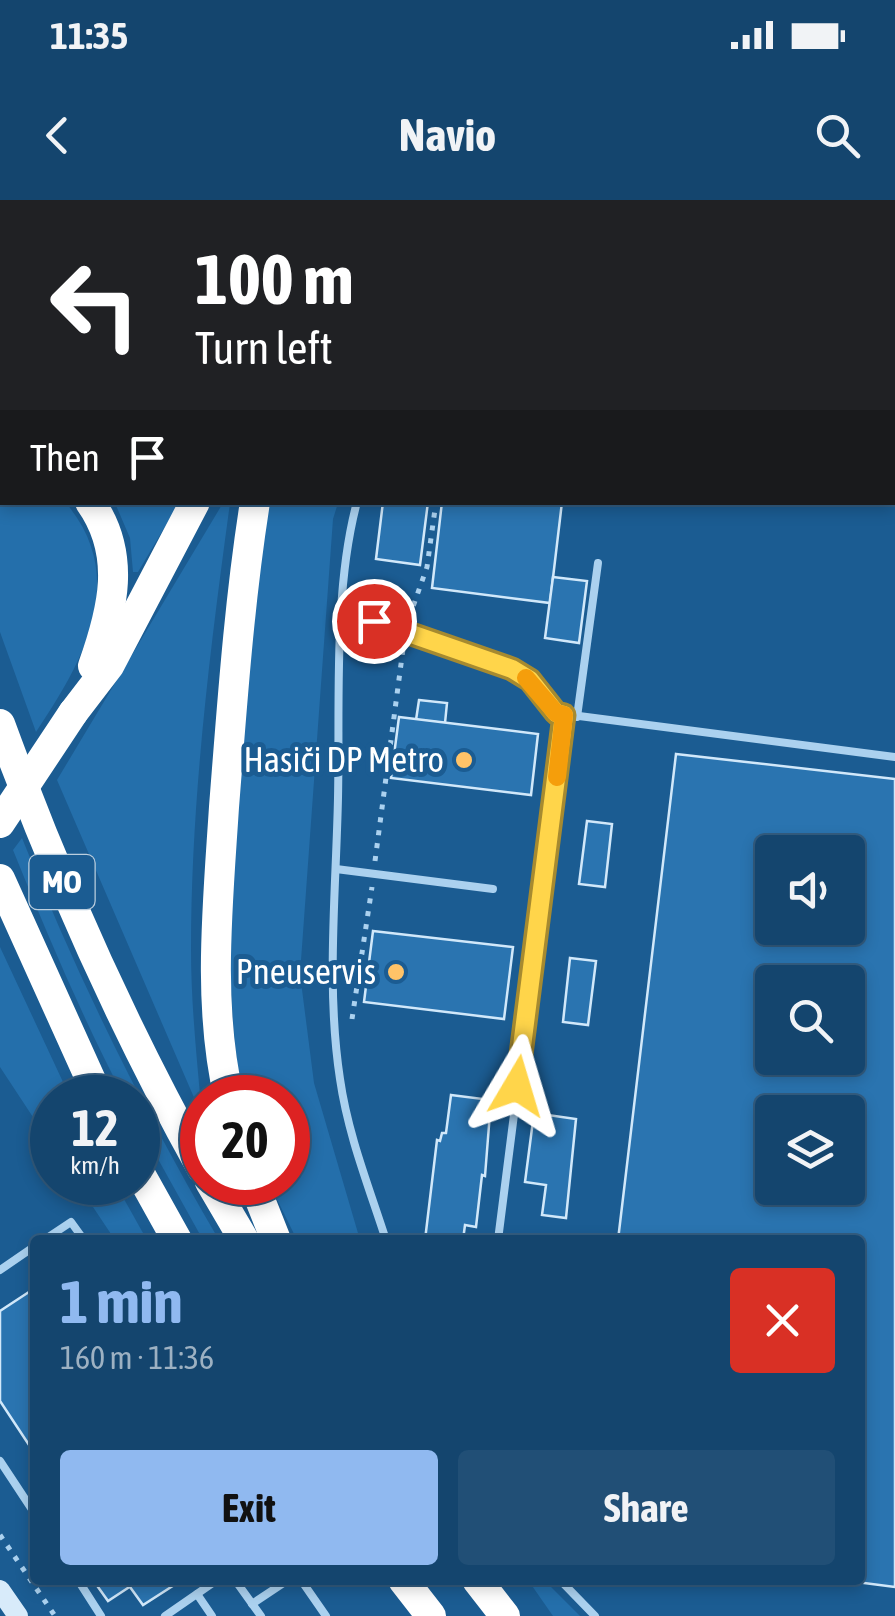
<!DOCTYPE html>
<meta charset="utf-8">
<style>
body{margin:0;font-family:"Asap Condensed",sans-serif;background:#214f76;color:#f1f3f6;height:100vh;display:flex;flex-direction:column;font-size:38px;white-space:nowrap}
*{box-sizing:border-box;margin:0}
p{font-size:32px;color:#9db1c2}
.icon{flex:none;width:55px;height:55px;fill:none;stroke:currentColor;stroke-width:2;stroke-linecap:round;stroke-linejoin:round}
.map{position:relative;flex:1;overflow:hidden}
.details{position:absolute;left:30px;top:1035px;width:835px;height:350px;display:flex;flex-direction:column;background:#14456e;border-radius:10px;box-shadow:0 5px 15px #0003,0 0 0 2px #335d81}
.details>*{flex:none}
.top-card{position:absolute;left:0px;top:0px;width:895px;height:305px;box-shadow:0 5px 15px #0003,0 0 0 2px #335d81;background:#202124;color:#fff;overflow:hidden}
.buttons{position:absolute;left:755px;top:635px;display:grid;gap:20px}
.buttons a{display:grid;place-items:center;width:110px;height:110px;border-radius:10px;background:#14456e;box-shadow:0 5px 15px #0003,0 0 0 2px #335d81;font-size:50px}
.speed{position:absolute;left:30px;top:875px;display:flex;gap:20px;font-size:50px;font-weight:700;text-align:center}
.speed>*{display:grid;place-content:center;width:130px;height:130px;border-radius:50%;background:#14456e;box-shadow:0 5px 15px #0003,0 0 0 2px #335d81;line-height:1}
.speed small{font-size:25px;font-weight:400}
.speed .limit{border:15px solid #d22;background:#fff;color:#111}
.pin{position:absolute;display:grid;place-items:center;width:85px;height:85px;color:#fff;margin:-42px;border:5px solid #fff;border-radius:50%;box-shadow:0 2px 10px #0007}
.me{position:absolute;width:110px;margin:-55px;rotate:7deg;stroke-linejoin:round;filter:drop-shadow(0 0 8px #0008)}
.turn{display:flex;align-items:center;gap:35px;height:210px;padding:0 30px;font-size:45px}
.turn .icon{width:130px;height:130px;stroke-width:2.5}
.turn b{display:block;font-size:70px;line-height:85px}
.then{display:flex;align-items:center;height:95px;padding:0 30px;background:#0003;gap:20px;font-size:38px}
.round{display:grid;place-items:center;flex:none;width:105px;height:105px;border-radius:10px;background:#214f76}
.summary{display:flex;align-items:center;justify-content:space-between;height:170px;padding:0 30px}
h1{font-size:60px;font-weight:700;line-height:75px;color:#90b9f0}
.action{display:flex;gap:20px;margin-top:auto;padding:20px 30px}
.action a{flex:1;height:115px;border-radius:10px;background:#90b9f0;color:#111;font-size:40px;font-weight:700;line-height:115px;text-align:center}
.action a+a{background:#214f76;color:#f1f3f6}
.status{display:flex;justify-content:space-between;align-items:center;height:70px;padding:0 50px;background:#14456e;direction:ltr}
.status svg{height:28px;fill:currentColor}
header{display:flex;justify-content:space-between;align-items:center;height:130px;padding:0 30px;background:#14456e;font-size:45px;font-weight:700}
.map>svg:first-child{display:block}
.green{fill:#246fab}
.building{fill:#2a74b0;stroke:#d1e8fa;stroke-width:2.5;fill-rule:evenodd}
.lines{fill:none;stroke-linecap:round;stroke-linejoin:round}
.path{stroke:#abd1ef;stroke-width:5;stroke-dasharray:5 8;stroke-linecap:butt}
.lane{stroke:#abd1ef;stroke-width:8}
.secondary{stroke:#d8ebfa;stroke-width:20}
.highway{stroke:#fff;stroke-width:30}
.highway-bridge{stroke:#fff;stroke-width:30}
.route-casing{stroke:#a68a30;stroke-width:25}
.route{stroke:#ffd54a;stroke-width:18}
.slow{stroke:#f59e0b;stroke-width:18}
.poi-dot{fill:#ffc368;stroke:#1b5c92;stroke-width:4}
.labels{text-anchor:middle;stroke-width:10;stroke-linejoin:round;paint-order:stroke}
.shield{fill:#1b5c92;stroke:#bbcede;stroke-width:2.5}
.shield-label{font-size:32px;font-weight:bold;fill:#fff}
.poi-label{font-size:35px;fill:#fff;stroke:#1b5c92;text-anchor:end}
</style>
<div class="status"><b>11:35</b><svg viewBox="0 0 49 12"><path d="M0 12V9h3v3zM5 12V6h3v6zM10 12V3h3v9zM15 12V0h3v12zM26 1h20v11H26zM47 4h2v5h-2z"/></svg></div>
<header><svg class="icon" aria-label="back" viewBox="0 0 24 24"><path d="M15 5l-7 7 7 7"/></svg>Navio<svg class="icon" aria-label="search" viewBox="0 0 24 24"><circle cx="10" cy="10" r="6"/><path d="M15 15l6 6"/></svg></header>
<div class="map">
<svg width="895" height="1416" viewBox="0 0 895 1416">
<rect width="100%" height="100%" fill="#1b5c92"/>
<!-- green -->
<g class="green">
<polygon points="0,0 149,2 2,2 2,211"/>
<polygon points="195,0 355,0 353,2"/>
<polygon points="408,0 590,0 406,2"/>
<path d="M 0,252 L 2,302 L 66,303 C 130,379 83,462 36,532 L 0,432 Z"/>
<polygon points="115,303 179,303 138,372 133,372 130,338"/>
<path d="M 223,303 L 230,303 C 210,450 191,600 191,749 C 191,805 197,860 202,916 L 57,580 Z"/>
<path d="M 265,303 L 338,303 L 333,319 L 300,774 L 314,883 L 360,1040 L 297,1040 L 269,983 L 288,982 L 288,898 L 242,898 C 211,704 247,497 265,303 Z"/>
<path d="M 22,638 C 77,777 143,910 219,1040 L 203,1040 L 138,923 L 138,898 L 124,897 C 82,817 47,734 13,650 Z"/>
<polygon points="0,747 70,897 52,898 52,946 0,867"/>
<polygon points="77,983 115,983 143,1033 133,1040 115,1040"/>
<polygon points="528,1380 544,1380 580,1416 553,1416"/>
</g>
<!-- building -->
<g class="building">
<polygon points="383,302 428,302 420,365 376,359"/>
<polygon points="442,302 562,302 550,403 432,388"/>
<polygon points="553,377 587,381 579,443 545,438"/>
<polygon points="419,500 447,503 445,523 416,520"/>
<polygon points="399,517 538,534 531,595 391,578"/>
<path d="M 676,554 L 895,579 L 895,1387 L 841,1380 L 860,1380 L 860,1040 L 618,1040 ZM 772,652 L 848,652 L 848,728 L 772,728 ZM 772,782 L 848,782 L 848,858 L 772,858 ZM 772,912 L 848,912 L 848,988 L 772,988 Z"/>
<polygon points="587,621 612,624 605,687 579,684"/>
<polygon points="373,731 513,747 504,819 364,802"/>
<polygon points="570,758 596,761 588,825 563,822"/>
<polygon points="451,895 491,900 485,976 482,975 476,1027 465,1025 463,1040 425,1040 437,940 440,941 442,933 446,933"/>
<polygon points="534,913 576,919 566,1018 542,1015 546,985 525,982"/>
<polygon points="35,1088 35,1254 0,1201 0,1111"/>
<polygon points="93,1380 140,1380 108,1401"/>
<polygon points="140,1380 182,1380 143,1405 130,1387"/>
</g>
<g class="lines">
<!-- path -->
<g class="path">
<polyline points="409,418 427,367 436,302"/>
<polyline points="375,661 403,449"/>
<polyline points="352,819 372,687"/>
<polyline points="0,1335 55,1416"/>
</g>
<!-- lane -->
<g class="lane">
<polyline points="626,2 632,0"/>
<polyline points="892,75 895,75"/>
<path d="M 357,302 C 333,391 340,506 338,598 C 336,691 326,788 340,879 C 348,935 369,987 386,1040"/>
<polyline points="343,410 512,469 529,480 556,513 895,557"/>
<polyline points="577,517 598,363"/>
<polyline points="336,669 493,689"/>
<polyline points="44,1040 71,1022 84,1040"/>
<polyline points="498,1040 565,515"/>
<polyline points="0,1070 35,1046"/>
<polyline points="0,1261 35,1314"/>
<polyline points="78,1380 101,1416"/>
<polyline points="235,1380 261,1416"/>
<polyline points="301,1380 326,1416"/>
<polyline points="560,1380 595,1416"/>
<polyline points="197,1394 212,1416"/>
<polyline points="252,1404 288,1380"/>
<polyline points="165,1416 217,1380"/>
</g>
<!-- secondary -->
<polyline class="secondary" points="0,1390 18,1416"/>
<!-- highway -->
<g class="highway">
<polyline points="169,0 171,2"/>
<polyline points="368,2 371,0"/>
<polyline points="0,231 2,232"/>
<path d="M 90,302 C 127,354 113,410 93,466"/>
<polyline points="73,513 109,466 195,302"/>
<path d="M 0,524 C 56,677 123,827 202,969"/>
<polyline points="0,679 99,898"/>
<path d="M 229,898 C 207,804 218,702 224,607 C 232,506 239,403 255,302"/>
<polyline points="138,970 177,1040"/>
<polyline points="210,982 244,1040"/>
<polyline points="253,982 276,1040"/>
<polyline points="403,1380 431,1416"/>
<polyline points="477,1380 505,1416"/>
</g>
<!-- highway-bridge -->
<polyline class="highway-bridge" points="0,623 73,513"/>
</g>
<g class="lines">
<defs>
<polyline id="route" points="374,421 512,469 530,480 556,513 564,515 517,886"/>
</defs>
<!-- route casing -->
<use href="#route" class="route-casing"/>
<!-- route -->
<use href="#route" class="route"/>
<!-- slow -->
<polyline class="slow" points="526,478 556,513 564,515 557,577"/>
</g>
<!-- markers -->
<g class="poi-dot">
<circle cx="464" cy="560" r="10"/>
<circle cx="396" cy="772" r="10"/>
</g>
<g class="labels">
<!-- shield labels -->
<rect class="shield" x="29.5" y="655" width="65" height="54" rx="8"/>
<g class="shield-label">
<text x="62" y="693">MO</text>
</g>
<!-- poi labels -->
<g class="poi-label">
<text x="444" y="572">Hasiči DP Metro</text>
<text x="376" y="784">Pneuservis</text>
</g>
</g>
</svg>
<div class="buttons">
<a><svg class="icon" aria-label="sound" viewBox="0 0 24 24"><path d="M4 9h4l5-4v14l-5-4H4zM17 9q2 3 0 6"/></svg></a>
<a><svg class="icon" aria-label="search" viewBox="0 0 24 24"><circle cx="10" cy="10" r="6"/><path d="M15 15l6 6"/></svg></a>
<a><svg class="icon" aria-label="layers" viewBox="0 0 24 24"><path d="M12 4l9 5-9 5-9-5zM3 14l9 5 9-5"/></svg></a>
</div>
<div class="speed"><div>12<small>km/h</small></div><div class="limit">20</div></div>
<div class="pin" style="left:374px;top:421px;background:#d93025"><svg class="icon" aria-label="arrive" viewBox="0 0 24 24"><path d="M6 21V4h12l-3 4 3 4H6"/></svg></div>
<svg class="me" style="left:517px;top:886px" viewBox="-20 -20 40 40"><path d="M0-17L14 15 0 8-14 15z" fill="#ffd54a" stroke="#fff" stroke-width="4"/></svg>
<div class="top-card">
<div class="turn"><svg class="icon" aria-label="left" viewBox="0 0 24 24"><path d="M17 20v-9H6M10 6l-5 5 5 5"/></svg><div><b>100 m</b>Turn left</div></div>
<div class="then">Then<svg class="icon" aria-label="arrive" viewBox="0 0 24 24"><path d="M6 21V4h12l-3 4 3 4H6"/></svg></div>
</div>
<section class="details">
<div class="summary"><div><h1>1 min</h1><p>160 m · 11:36</p></div><a class="round" style="background:#d93025;color:#fff"><svg class="icon" aria-label="close" viewBox="0 0 24 24"><path d="M6 6l12 12M18 6L6 18"/></svg></a></div>
<div class="action"><a>Exit</a><a>Share</a></div>
</section>
</div>
